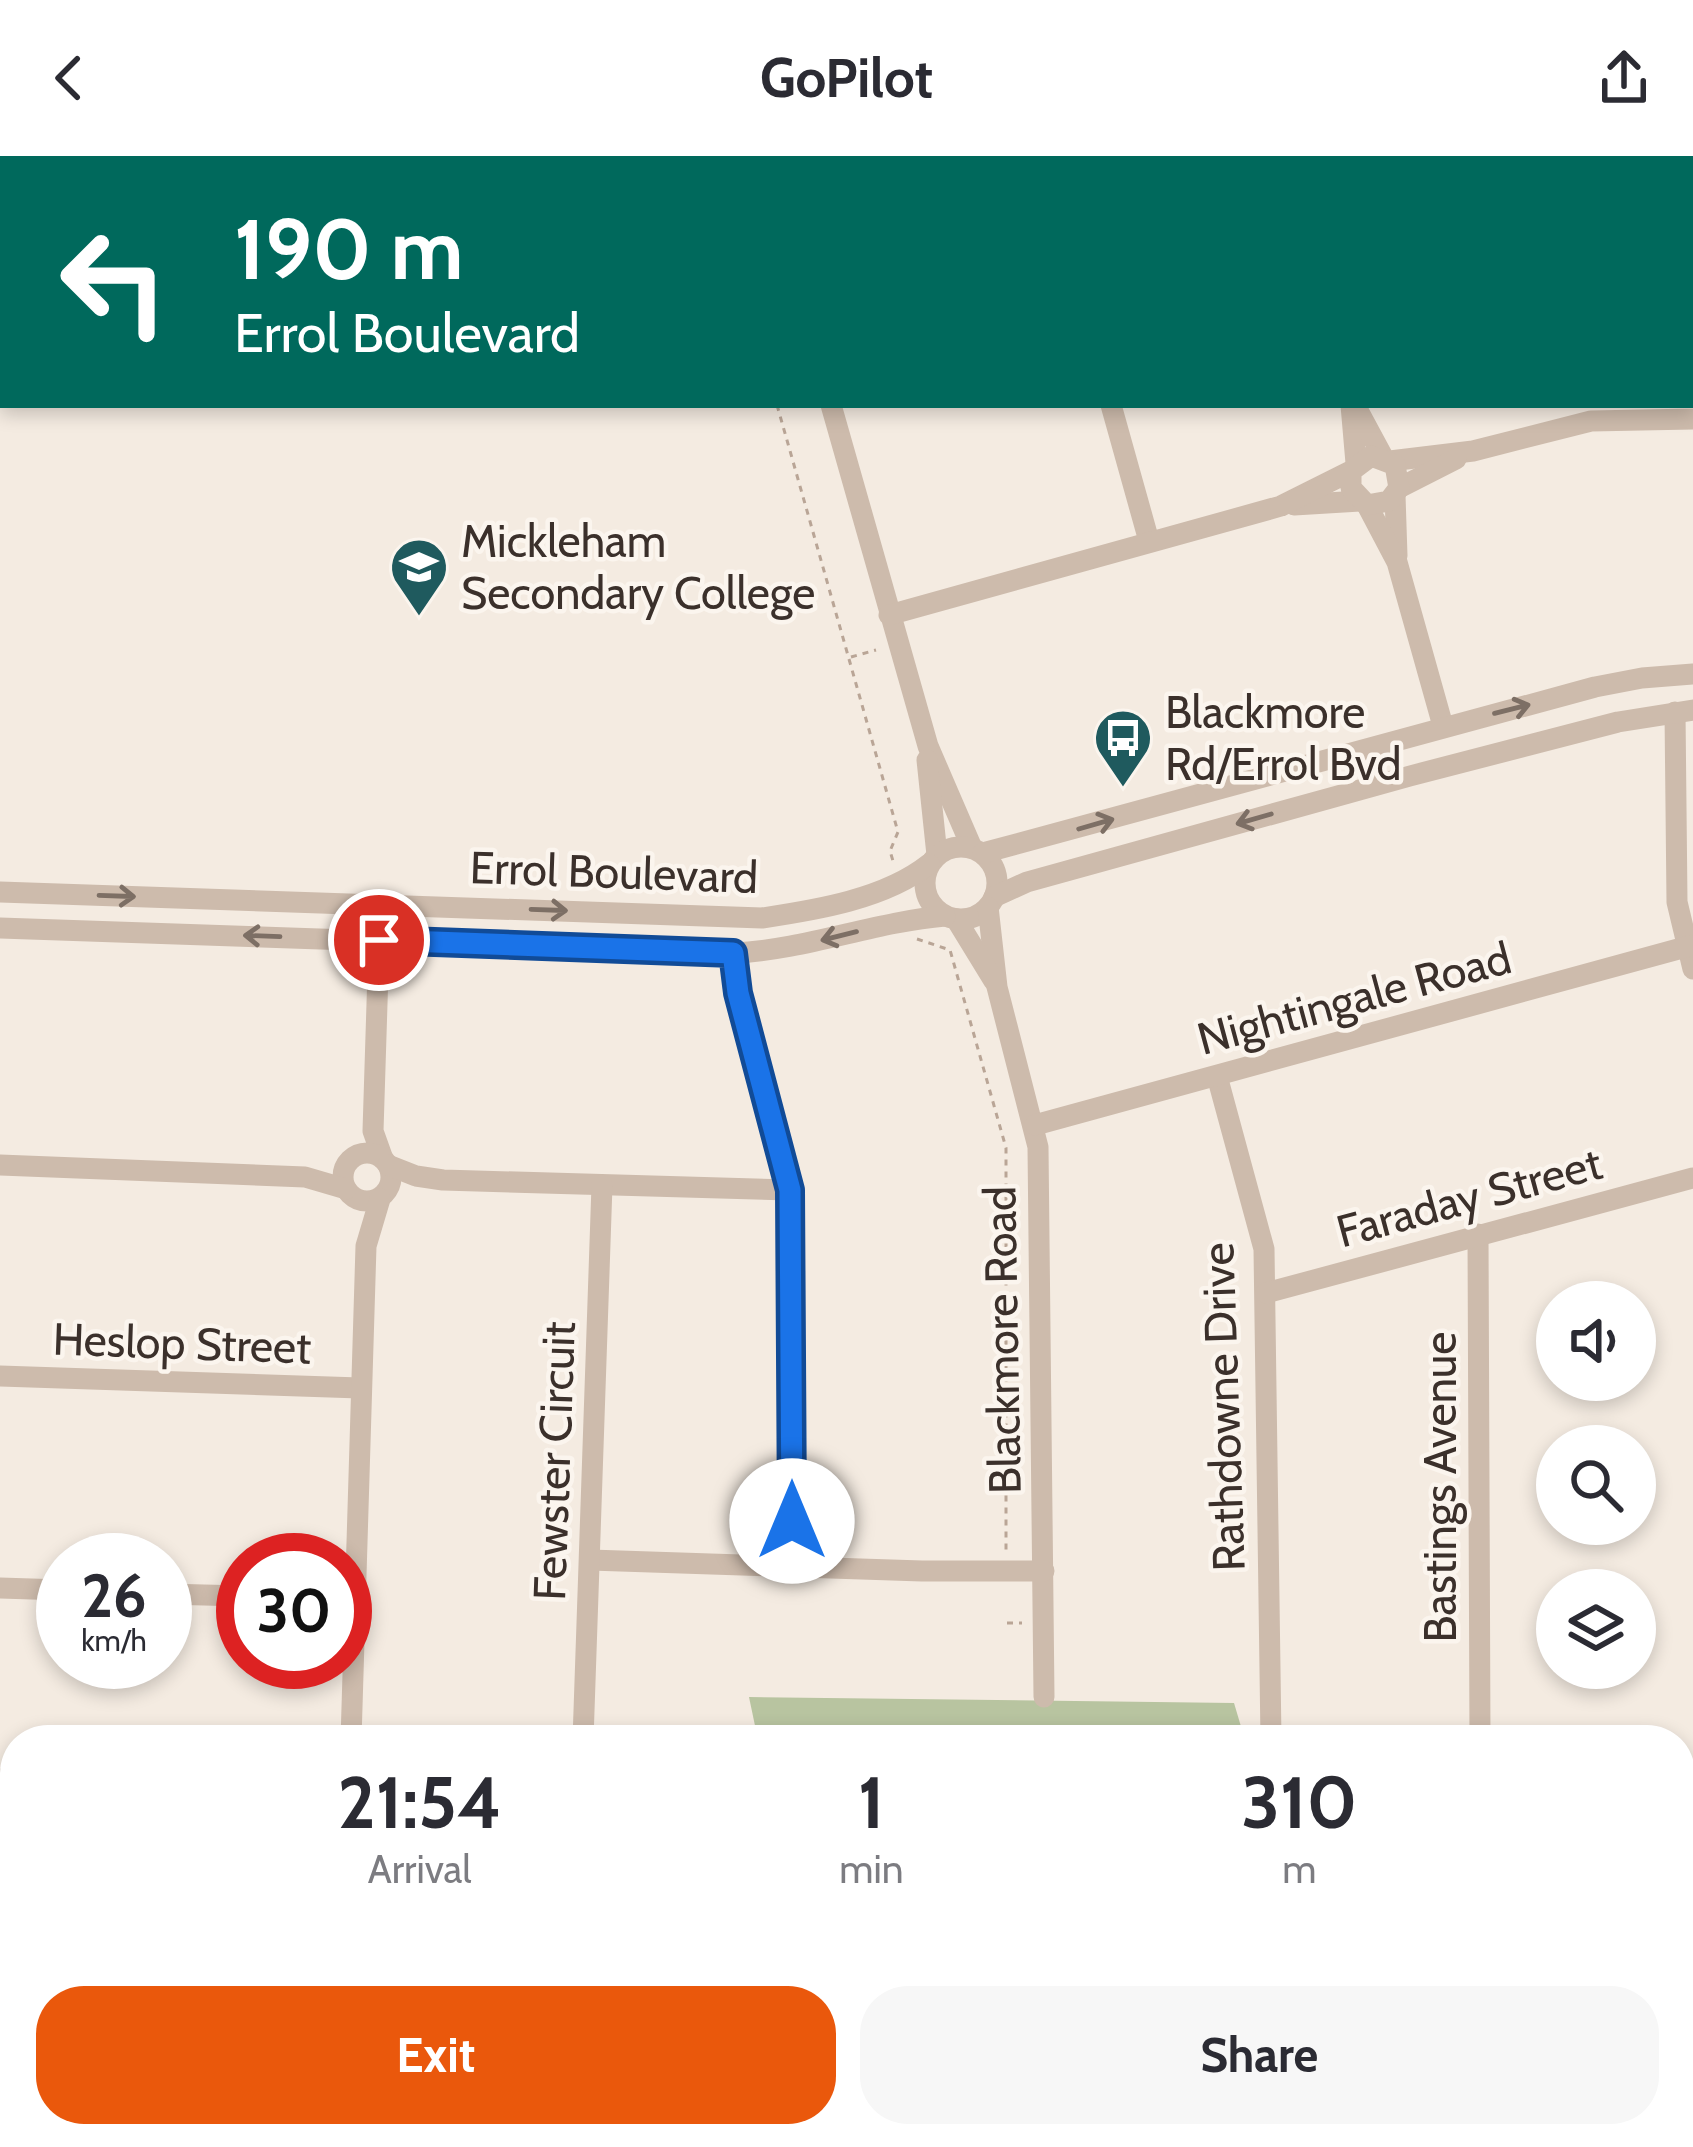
<!DOCTYPE html>
<style>
body{margin:0;font-family:Cabin,sans-serif;background:#f7f7f7;color:#2b2b33;height:100vh;display:flex;flex-direction:column;font-size:45px;white-space:nowrap}
*{box-sizing:border-box;margin:0}
p{font-size:39px;color:#7c7c81}
.icon{flex:none;width:66px;height:66px;fill:none;stroke:currentColor;stroke-width:2;stroke-linecap:round;stroke-linejoin:round}
.map{position:relative;flex:1;overflow:hidden}
.sheet{position:absolute;left:0px;top:1569px;width:1695px;height:423px;display:flex;flex-direction:column;background:#fff;border-radius:48px 48px 0 0;box-shadow:0 6px 18px #0003}
.sheet>*{flex:none}
.banner{position:absolute;left:0px;top:0px;width:1695px;height:252px;box-shadow:0 6px 18px #0003;background:#00695c;color:#fff;overflow:hidden}
.tools{position:absolute;left:1536px;top:1125px;display:grid;gap:24px}
.tools a{display:grid;place-items:center;width:120px;height:120px;border-radius:50%;background:#fff;box-shadow:0 6px 18px #0003;font-size:60px}
.speed{position:absolute;left:36px;top:1377px;display:flex;gap:24px;font-size:60px;font-weight:700;text-align:center}
.speed>*{display:grid;place-content:center;width:156px;height:156px;border-radius:50%;background:#fff;box-shadow:0 6px 18px #0003;line-height:1}
.speed small{font-size:30px;font-weight:400}
.speed .limit{border:18px solid #d22;background:#fff;color:#111}
.pin{position:absolute;display:grid;place-items:center;width:102px;height:102px;color:#fff;margin:-51px;border:6px solid #fff;border-radius:50%;box-shadow:0 3px 12px #0007}
.me{position:absolute;width:132px;margin:-66px;rotate:0deg;stroke-linejoin:round;filter:drop-shadow(0 0 9px #0008)}
.turn{display:flex;align-items:center;gap:42px;height:252px;padding:0 36px;font-size:54px}
.turn .icon{width:156px;height:156px;stroke-width:2.5}
.turn b{display:block;font-size:84px;line-height:102px}
.eta{display:flex;justify-content:space-evenly;align-items:center;height:204px;text-align:center}
.eta b{font-size:72px;font-weight:700;line-height:84px}
.primary-button{display:flex;gap:24px;margin-top:auto;padding:24px 36px}
.primary-button a{flex:1;height:138px;border-radius:48px;background:#ea580c;color:#fff;font-size:48px;font-weight:700;line-height:138px;text-align:center}
.primary-button a+a{background:#f7f7f7;color:#2b2b33}
header{display:flex;justify-content:space-between;align-items:center;height:156px;padding:0 36px;background:#fff;font-size:54px;font-weight:700}
.map>svg:first-child{display:block}
.grass{fill:#b8c4a0}
.park{fill:url(#park-tufts)}
.lines{fill:none;stroke-linecap:round;stroke-linejoin:round}
.path{stroke:#b9a596;stroke-width:3;stroke-dasharray:6 6;stroke-linecap:butt}
.minor{stroke:#cdbbac;stroke-width:21}
.oneway{stroke:#7d6f65}
.route-casing{stroke:#114b97;stroke-width:30}
.route{stroke:#1a73e8;stroke-width:21}
.labels{text-anchor:middle;stroke-width:9;stroke-linejoin:round;paint-order:stroke}
.poi-label{font-size:45px;fill:#3b302b;stroke:#fbf5ee;text-anchor:start}
.street-label{font-size:45px;fill:#3b302b;stroke:#fbf5ee}
</style>
<header><svg class="icon" aria-label="back" viewBox="0 0 24 24"><path d="M15 5l-7 7 7 7"/></svg>GoPilot<svg class="icon" aria-label="share" viewBox="0 0 24 24"><path d="M12 15V3M7 8l5-5 5 5M5 13v7h14v-7"/></svg></header>
<div class="map">
<svg width="1693" height="1991" viewBox="0 0 1693 1991">
<defs>
<pattern id="park-tufts" width="24" height="20" patternUnits="userSpaceOnUse" patternTransform="scale(3)"><rect width="24" height="20" fill="#b8c4a0"/><path d="M3 7l-1-3M5 7V3M7 7l1-3M15 17l-1-3M17 17v-4M19 17l1-3" fill="none" stroke="#97a083"/></pattern>
</defs>
<rect width="100%" height="100%" fill="#f4ebe1"/>
<!-- grass -->
<g class="grass">
<polygon points="749,1541 1234,1547 1245,1584 758,1584"/>
<polygon points="0,1739 15,1740 15,1977 1680,1977 1680,1774 1693,1774 1693,1991 0,1991"/>
</g>
<!-- park -->
<polygon class="park" points="139,0 521,0 510,3"/>
<g class="lines">
<!-- path -->
<g class="path">
<polyline points="706,0 707,3"/>
<polyline points="315,3 315,0"/>
<polyline points="777,249 898,676 890,695 893,705"/>
<polyline points="851,501 876,494"/>
<polyline points="917,783 950,794 1006,992 1006,1395"/>
<polyline points="1007,1467 1022,1467"/>
</g>
<!-- minor -->
<g class="minor">
<polyline points="139,0 147,3"/>
<polyline points="763,0 764,3"/>
<polyline points="1041,0 1041,3"/>
<polyline points="1285,0 1286,3"/>
<polyline points="510,3 521,0"/>
<polyline points="1692,30 1693,30"/>
<polyline points="831,249 928,590 972,692"/>
<polyline points="1111,249 1149,385"/>
<polyline points="1351,249 1356,307"/>
<polyline points="1355,249 1383,301"/>
<polyline points="1390,305 1473,295 1591,265 1693,263"/>
<polyline points="1399,332 1456,303"/>
<polyline points="1395,339 1397,400"/>
<polyline points="1294,349 1360,345"/>
<polyline points="1367,349 1397,406 1443,570"/>
<polyline points="889,459 1281,350 1351,315 1371,300 1395,309 1399,332 1389,345 1367,349 1351,332 1351,315"/>
<polyline points="1675,556 1677,746 1693,813"/>
<polyline points="927,604 937,699"/>
<circle cx="961" cy="727" r="36"/>
<polyline points="983,697 1595,531 1642,522 1693,518"/>
<path d="M 0,736 L 762,762 C 816,754 885,743 929,708"/>
<polyline points="994,741 1027,726 1410,620 1618,566 1693,554"/>
<polyline points="988,751 997,831 1038,991 1044,1541"/>
<polyline points="956,763 994,825"/>
<path d="M 0,772 L 733,797 C 806,794 873,766 945,760"/>
<polyline points="379,784 373,975 383,1003"/>
<polyline points="733,797 738,837 790,1034 792,1409"/>
<polyline points="1217,920 1264,1093 1271,1584"/>
<polyline points="1035,969 1693,789"/>
<circle cx="367" cy="1021" r="24"/>
<polyline points="0,1009 305,1021 346,1033"/>
<polyline points="388,1009 416,1020 443,1024 790,1034"/>
<polyline points="1478,1078 1480,1584"/>
<polyline points="1266,1137 1693,1022"/>
<polyline points="0,1220 360,1232"/>
<polyline points="590,1404 922,1415 1044,1415"/>
<polyline points="0,1432 63,1434"/>
<polyline points="165,1438 243,1440"/>
<polyline points="351,1584 366,1090 380,1043"/>
<polyline points="583,1584 602,1029"/>
<polyline points="0,1623 15,1623"/>
<polyline points="1680,1649 1693,1649"/>
</g>
</g>
<!-- one-way arrows -->
<defs><path id="oneway-shaft" d="M-6 0H5M1.5-3L5.5 0L1.5 3" fill="none" stroke-width="1.6" stroke-linecap="round" stroke-linejoin="round" transform="scale(3)"/></defs>
<g class="oneway">
<use href="#oneway-shaft" transform="translate(1512 553) rotate(-14)"/>
<use href="#oneway-shaft" transform="translate(1254 663) rotate(164)"/>
<use href="#oneway-shaft" transform="translate(1096 668) rotate(-16)"/>
<use href="#oneway-shaft" transform="translate(117 740) rotate(2)"/>
<use href="#oneway-shaft" transform="translate(549 754) rotate(2)"/>
<use href="#oneway-shaft" transform="translate(262 780) rotate(-178)"/>
<use href="#oneway-shaft" transform="translate(839 780) rotate(166)"/>
</g>
<g class="lines">
<defs>
<polyline id="route" points="379,784 733,797 738,837 790,1034 792,1365"/>
</defs>
<!-- route casing -->
<use href="#route" class="route-casing"/>
<!-- route -->
<use href="#route" class="route"/>
</g>
<!-- icons -->
<defs>
<symbol id="school-pin" viewBox="-11 -11 22 30"><path d="M0 17L-7.5 6A9.5 9.5 0 1 1 7.5 6Z" fill="#1f5a5e" stroke="#fbf5ee"/><path d="M0-5L7-2L0 1L-7-2ZM-4 1L0 2.5L4 1V4Q0 6-4 4Z" fill="#fff"/></symbol>
<symbol id="bus-pin" viewBox="-11 -11 22 30"><path d="M0 17L-7.5 6A9.5 9.5 0 1 1 7.5 6Z" fill="#1f5a5e" stroke="#fbf5ee"/><path d="M-5-6H5V4H4V6H2V4H-2V6H-4V4H-5ZM-3.5-4V0h7V-4ZM-3.5 1.2v1.5H-2V1.2ZM2 1.2v1.5H3.5V1.2Z" fill="#fff"/></symbol>
</defs>
<g fill-rule="evenodd">
<use href="#school-pin" x="386" y="378" width="66" height="90"/>
<use href="#bus-pin" x="1090" y="549" width="66" height="90"/>
</g>
<g class="labels">
<!-- poi labels -->
<g class="poi-label">
<text x="461" y="401">Mickleham<tspan x="461" dy="52">Secondary College</tspan></text>
<text x="1165" y="572">Blackmore<tspan x="1165" dy="52">Rd/Errol Bvd</tspan></text>
</g>
<!-- street labels -->
<g class="street-label">
<text transform="translate(614 716) rotate(2)" y="16">Errol Boulevard</text>
<text transform="translate(1354 842) rotate(-15)" y="16">Nightingale Road</text>
<text transform="translate(1469 1041) rotate(-15)" y="16">Faraday Street</text>
<text transform="translate(1002 1184) rotate(-91)" y="16">Blackmore Road</text>
<text transform="translate(182 1187) rotate(2)" y="16">Heslop Street</text>
<text transform="translate(1223 1251) rotate(-92)" y="16">Rathdowne Drive</text>
<text transform="translate(554 1305) rotate(-88)" y="16">Fewster Circuit</text>
<text transform="translate(1440 1331) rotate(-90)" y="16">Bastings Avenue</text>
</g>
</g>
</svg>
<div class="tools">
<a><svg class="icon" aria-label="sound" viewBox="0 0 24 24"><path d="M4 9h4l5-4v14l-5-4H4zM17 9q2 3 0 6"/></svg></a>
<a><svg class="icon" aria-label="search" viewBox="0 0 24 24"><circle cx="10" cy="10" r="6"/><path d="M15 15l6 6"/></svg></a>
<a><svg class="icon" aria-label="layers" viewBox="0 0 24 24"><path d="M12 4l9 5-9 5-9-5zM3 14l9 5 9-5"/></svg></a>
</div>
<div class="speed"><div>26<small>km/h</small></div><div class="limit">30</div></div>
<div class="pin" style="left:379px;top:784px;background:#d93025"><svg class="icon" aria-label="arrive" viewBox="0 0 24 24"><path d="M6 21V4h12l-3 4 3 4H6"/></svg></div>
<svg class="me" style="left:792px;top:1365px" viewBox="-20 -20 40 40"><circle r="19" fill="#fff"/><path d="M0-13L10 11 0 6-10 11z" fill="#1a73e8"/></svg>
<div class="banner">
<div class="turn"><svg class="icon" aria-label="left" viewBox="0 0 24 24"><path d="M17 20v-9H6M10 6l-5 5 5 5"/></svg><div><b>190 m</b>Errol Boulevard</div></div>
</div>
<section class="sheet">
<div class="eta">
<div><b>21:54</b><p>Arrival</p></div>
<div><b>1</b><p>min</p></div>
<div><b>310</b><p>m</p></div>
</div>
<div class="primary-button"><a>Exit</a><a>Share</a></div>
</section>
</div>
